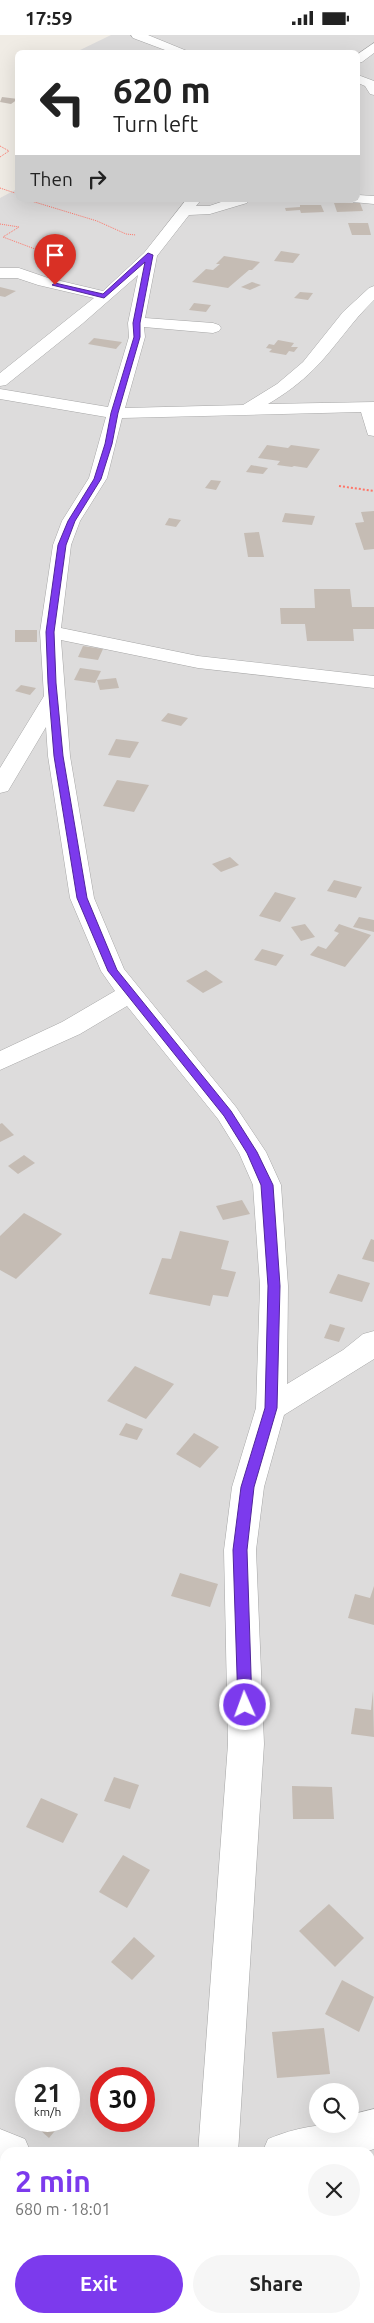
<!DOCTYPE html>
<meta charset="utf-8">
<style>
body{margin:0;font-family:Ubuntu,sans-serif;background:#f6f6f6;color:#222;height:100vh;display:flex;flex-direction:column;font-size:19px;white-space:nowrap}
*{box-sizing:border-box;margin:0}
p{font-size:16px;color:#767676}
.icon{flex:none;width:28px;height:28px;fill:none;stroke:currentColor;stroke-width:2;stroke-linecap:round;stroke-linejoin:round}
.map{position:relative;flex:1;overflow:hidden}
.details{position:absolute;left:0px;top:2112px;width:375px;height:176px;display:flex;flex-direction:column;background:#fff;border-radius:15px 15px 0 0;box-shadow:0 5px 20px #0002}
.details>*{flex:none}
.guide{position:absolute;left:15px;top:15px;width:345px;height:152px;border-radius:8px;box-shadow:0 5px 20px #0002;background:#fff;color:#222;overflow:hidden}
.buttons{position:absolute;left:309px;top:2048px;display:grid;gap:10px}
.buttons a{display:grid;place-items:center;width:50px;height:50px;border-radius:50%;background:#fff;box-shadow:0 5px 20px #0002;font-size:25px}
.speed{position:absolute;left:15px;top:2032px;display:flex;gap:10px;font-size:25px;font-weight:700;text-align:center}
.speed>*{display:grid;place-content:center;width:65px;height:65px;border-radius:50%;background:#fff;box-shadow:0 5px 20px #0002;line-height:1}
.speed small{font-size:12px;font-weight:400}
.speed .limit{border:8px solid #d22;background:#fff;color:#111}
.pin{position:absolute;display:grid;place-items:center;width:42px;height:42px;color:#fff;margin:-51px -21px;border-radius:50% 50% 50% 0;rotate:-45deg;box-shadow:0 0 5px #0007}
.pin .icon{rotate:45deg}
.me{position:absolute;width:55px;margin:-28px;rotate:358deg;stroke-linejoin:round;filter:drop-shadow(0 0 4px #0008)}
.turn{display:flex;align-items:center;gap:18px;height:105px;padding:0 15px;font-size:22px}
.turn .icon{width:65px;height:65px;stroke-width:2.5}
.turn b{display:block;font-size:35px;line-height:42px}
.then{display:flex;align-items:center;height:48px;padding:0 15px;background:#0003;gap:10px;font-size:19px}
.round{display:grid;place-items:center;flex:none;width:52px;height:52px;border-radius:26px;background:#f6f6f6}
.summary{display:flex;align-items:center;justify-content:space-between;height:85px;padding:0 15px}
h1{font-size:30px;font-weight:600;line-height:38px;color:#7c3aed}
.primary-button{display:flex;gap:10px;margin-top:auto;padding:10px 15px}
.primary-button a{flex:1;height:58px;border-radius:30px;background:#7c3aed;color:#fff;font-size:20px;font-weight:600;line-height:58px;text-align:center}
.primary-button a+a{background:#f6f6f6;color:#222}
.status{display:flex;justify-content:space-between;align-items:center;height:35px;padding:0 25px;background:#fff;direction:ltr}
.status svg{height:14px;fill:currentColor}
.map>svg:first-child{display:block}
.residential{fill:#dddcdc;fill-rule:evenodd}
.building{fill:#c5bcb4}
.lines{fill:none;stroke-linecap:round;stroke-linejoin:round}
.minor-casing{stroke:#a6a6a6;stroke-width:1}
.path-far1{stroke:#ff7568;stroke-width:1;stroke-dasharray:1 1;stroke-linecap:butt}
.path{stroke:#ff7568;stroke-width:2;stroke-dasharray:2 2;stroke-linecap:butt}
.minor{fill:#fff;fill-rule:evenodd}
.route{fill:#7c3aed;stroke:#51269a}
</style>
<div class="status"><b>17:59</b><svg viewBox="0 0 49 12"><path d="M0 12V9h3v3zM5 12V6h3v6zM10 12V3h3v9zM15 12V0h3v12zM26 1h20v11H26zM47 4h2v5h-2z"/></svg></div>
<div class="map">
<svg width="374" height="2288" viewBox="0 0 374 2288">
<rect width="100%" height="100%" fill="#f0ece5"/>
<!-- residential -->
<path class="residential" d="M 111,0 L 374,0 L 374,2288 L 0,2288 L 0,163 L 17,154 L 18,165 L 358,165 L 358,18 L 76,17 ZM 26,2044 L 69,2044 L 69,2086 L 26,2086 ZM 101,2044 L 144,2044 L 144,2086 L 101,2086 ZM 318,2056 L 350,2056 L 350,2089 L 318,2089 ZM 5,2118 L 370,2118 L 370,2284 L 5,2284 Z"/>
<!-- building -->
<g class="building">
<polygon points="2,62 18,64 11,69 0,67"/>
<polygon points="334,168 360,168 363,176 337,177"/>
<polygon points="300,170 321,170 324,177 301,178 300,175 286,176 285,173 300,172"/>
<polygon points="348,188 368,188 371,200 352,200"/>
<polygon points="281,216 300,219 293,228 274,226"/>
<polygon points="224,221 260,227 252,235 249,235 228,253 192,247 206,234 213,235 220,229 216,229"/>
<polygon points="252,247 261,250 250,255 241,252"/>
<polygon points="0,252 16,256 5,262 0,261"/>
<polygon points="300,257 313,258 308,265 294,263"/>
<polygon points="194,268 211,270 206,277 189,275"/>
<polygon points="94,303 122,307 116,314 88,309"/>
<polygon points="278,305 294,308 291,312 298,312 294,317 289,316 286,320 269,317 272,314 266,313 269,309 274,310"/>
<polygon points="267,410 288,413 291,410 320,414 307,433 294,431 292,432 277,430 280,426 258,423"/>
<polygon points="251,430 268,433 263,439 246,437"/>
<polygon points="211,445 221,446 216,455 205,453"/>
<polygon points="374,476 374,514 364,515 355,488 364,487 361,477"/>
<polygon points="285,478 315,481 312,490 282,487"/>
<polygon points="169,483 181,485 176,492 165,490"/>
<polygon points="259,497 264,522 248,522 244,498"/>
<polygon points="314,554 350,554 352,572 374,572 374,594 353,594 354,606 307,606 305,589 281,589 280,573 315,573"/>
<rect x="15" y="595" width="22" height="12"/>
<polygon points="83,611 103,614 98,625 78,622"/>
<polygon points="80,633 101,636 95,648 74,645"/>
<polygon points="116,643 119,653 100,655 97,645"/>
<polygon points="21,650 36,653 30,660 15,656"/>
<polygon points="168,678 188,683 181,691 161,686"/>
<polygon points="116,704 139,707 130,723 108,720"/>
<polygon points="117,745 149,750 134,777 103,771"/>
<polygon points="230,822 239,830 221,837 212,829"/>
<polygon points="334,845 362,852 356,863 327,856"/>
<polygon points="275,857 296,863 280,887 259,881"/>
<polygon points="359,882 374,885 374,897 353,892"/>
<polygon points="305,889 315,902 301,906 291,892"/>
<polygon points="339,889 371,900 345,932 310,920 318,911 326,914 339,898 334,896"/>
<polygon points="262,914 284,920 276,931 254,925"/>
<polygon points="206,935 223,947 203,958 186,946"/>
<polygon points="2,1088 14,1100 0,1107 0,1089"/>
<polygon points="24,1120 35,1128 18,1139 8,1131"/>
<polygon points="242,1165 250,1179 223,1185 216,1171"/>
<polygon points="24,1178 62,1199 16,1244 0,1235 0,1201"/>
<polygon points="180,1196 229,1206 221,1234 236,1237 228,1262 213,1260 210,1271 149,1259 162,1223 171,1224"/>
<polygon points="371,1204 374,1205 374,1227 362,1224"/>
<polygon points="338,1239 370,1248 362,1267 329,1258"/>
<polygon points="330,1289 345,1293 339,1307 324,1303"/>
<polygon points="135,1331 174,1349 146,1384 107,1366"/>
<polygon points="126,1388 143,1394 137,1405 119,1400"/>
<polygon points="194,1398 219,1412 200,1433 176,1419"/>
<polygon points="180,1538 218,1549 210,1572 171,1561"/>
<polygon points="374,1551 374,1590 348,1583 355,1559 370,1563"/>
<polygon points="373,1656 374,1702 351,1699 355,1673 371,1675"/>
<polygon points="114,1742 139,1750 130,1774 104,1766"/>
<polygon points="292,1751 332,1752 334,1784 293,1784"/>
<polygon points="41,1763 78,1779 63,1808 26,1792"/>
<polygon points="123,1820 150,1835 127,1873 99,1857"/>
<polygon points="329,1869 364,1903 335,1932 299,1896"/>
<polygon points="134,1902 155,1921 132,1945 111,1927"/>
<polygon points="342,1945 374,1962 359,1997 325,1979"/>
<polygon points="324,1993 330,2039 277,2043 272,1997"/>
<polygon points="30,2086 63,2086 49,2103"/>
</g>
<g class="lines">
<defs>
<g id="minor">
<polygon points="131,0 148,0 192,18 173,18 133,3"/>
<polygon points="374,8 374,18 362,27 358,28 358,19"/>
<polygon points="358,40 374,46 374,60 370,59 365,51 358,48"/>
<polygon points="358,160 374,161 374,169 353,167 352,165 358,165"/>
<path d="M 186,165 L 201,165 L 196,171 L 209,171 L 227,165 L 249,165 L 247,168 L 210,179 L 189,180 L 157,221 L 145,283 L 213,288 L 219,290 L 221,293 L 219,296 L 213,298 L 144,292 L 145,302 L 125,373 L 243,370 L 277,349 L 303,327 L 343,277 L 369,253 L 374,251 L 374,265 C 351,287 335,313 314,334 C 300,348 285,359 268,369 L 374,367 L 374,401 L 368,400 L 361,377 L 122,383 L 107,443 L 80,486 L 71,510 L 61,593 L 198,621 L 374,641 L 374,653 L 198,633 L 61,605 L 70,721 L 94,863 L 124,934 L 236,1072 L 266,1117 L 281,1150 L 288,1251 L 287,1349 L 343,1315 L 363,1299 L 374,1296 L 374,1324 L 284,1380 L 264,1452 L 256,1515 L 264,1709 L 238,2118 L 198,2118 L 228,1709 L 224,1515 L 232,1452 L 256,1373 L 260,1251 L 253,1150 L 239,1118 L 218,1084 L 127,971 L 80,999 L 0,1035 L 0,1016 L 62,987 L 115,956 L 101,936 L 70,863 L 48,721 L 46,692 L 8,756 L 0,758 L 0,733 L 44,661 L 40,597 L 53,510 L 62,486 L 89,443 L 106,382 L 0,364 L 0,354 L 108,372 L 129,302 L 128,288 L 138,240 L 82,289 L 6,350 L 0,351 L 0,338 L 94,263 L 38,250 L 17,243 L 0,243 L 0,233 L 19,233 L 48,243 L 103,256 L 144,218 Z"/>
<path d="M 374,2074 L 374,2114 L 362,2118 L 262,2118 L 268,2104 C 297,2092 319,2089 350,2089 L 350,2080 Z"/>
<polygon points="0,2094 25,2104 31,2118 5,2118 5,2136 0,2134"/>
<polygon points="133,2284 177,2284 175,2288 131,2288"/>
</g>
</defs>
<!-- minor casing -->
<use href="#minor" class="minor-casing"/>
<!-- path-far1 -->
<g class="path-far1">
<polyline points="0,111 9,116 0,122"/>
<polyline points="0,153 18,159"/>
<polyline points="28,165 97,186 126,199 136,200"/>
<polyline points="0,189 19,192 3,202 43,217 44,220 41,222"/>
</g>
<!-- path -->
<polyline class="path" points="339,451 374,456"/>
<!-- minor -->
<use href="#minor" class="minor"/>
</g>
<!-- route -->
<polygon class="route" points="148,218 153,220 140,288 140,302 118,378 112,409 101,444 75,486 66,510 54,597 56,648 63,721 87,863 117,935 231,1076 257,1117 273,1150 280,1251 277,1373 254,1452 247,1515 252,1670 250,1674 245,1676 240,1674 238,1670 233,1515 241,1452 265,1373 268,1251 261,1150 247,1118 224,1081 108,936 77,863 54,721 48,648 46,597 58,510 68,486 94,444 105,409 111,378 134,302 133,288 145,227 104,263 52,250 55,248 103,259"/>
</svg>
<div class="buttons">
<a><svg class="icon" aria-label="search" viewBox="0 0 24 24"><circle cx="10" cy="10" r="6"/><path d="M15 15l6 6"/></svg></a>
</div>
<div class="speed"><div>21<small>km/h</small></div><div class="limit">30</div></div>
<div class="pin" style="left:55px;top:250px;background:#d93025"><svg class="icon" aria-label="arrive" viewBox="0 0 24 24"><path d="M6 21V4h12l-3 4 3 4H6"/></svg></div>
<svg class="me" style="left:245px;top:1670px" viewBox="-20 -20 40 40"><circle r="17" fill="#7c3aed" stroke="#fff" stroke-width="3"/><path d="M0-11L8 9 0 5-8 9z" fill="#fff"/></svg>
<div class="guide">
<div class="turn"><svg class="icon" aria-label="left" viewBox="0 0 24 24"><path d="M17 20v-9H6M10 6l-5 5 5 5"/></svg><div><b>620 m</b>Turn left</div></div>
<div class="then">Then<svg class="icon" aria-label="right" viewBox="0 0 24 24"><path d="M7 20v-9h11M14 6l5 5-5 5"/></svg></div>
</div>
<section class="details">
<div class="summary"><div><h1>2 min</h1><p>680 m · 18:01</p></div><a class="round"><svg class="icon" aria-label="close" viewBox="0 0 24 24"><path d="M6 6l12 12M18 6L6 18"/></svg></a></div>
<div class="primary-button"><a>Exit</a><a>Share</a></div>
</section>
</div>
